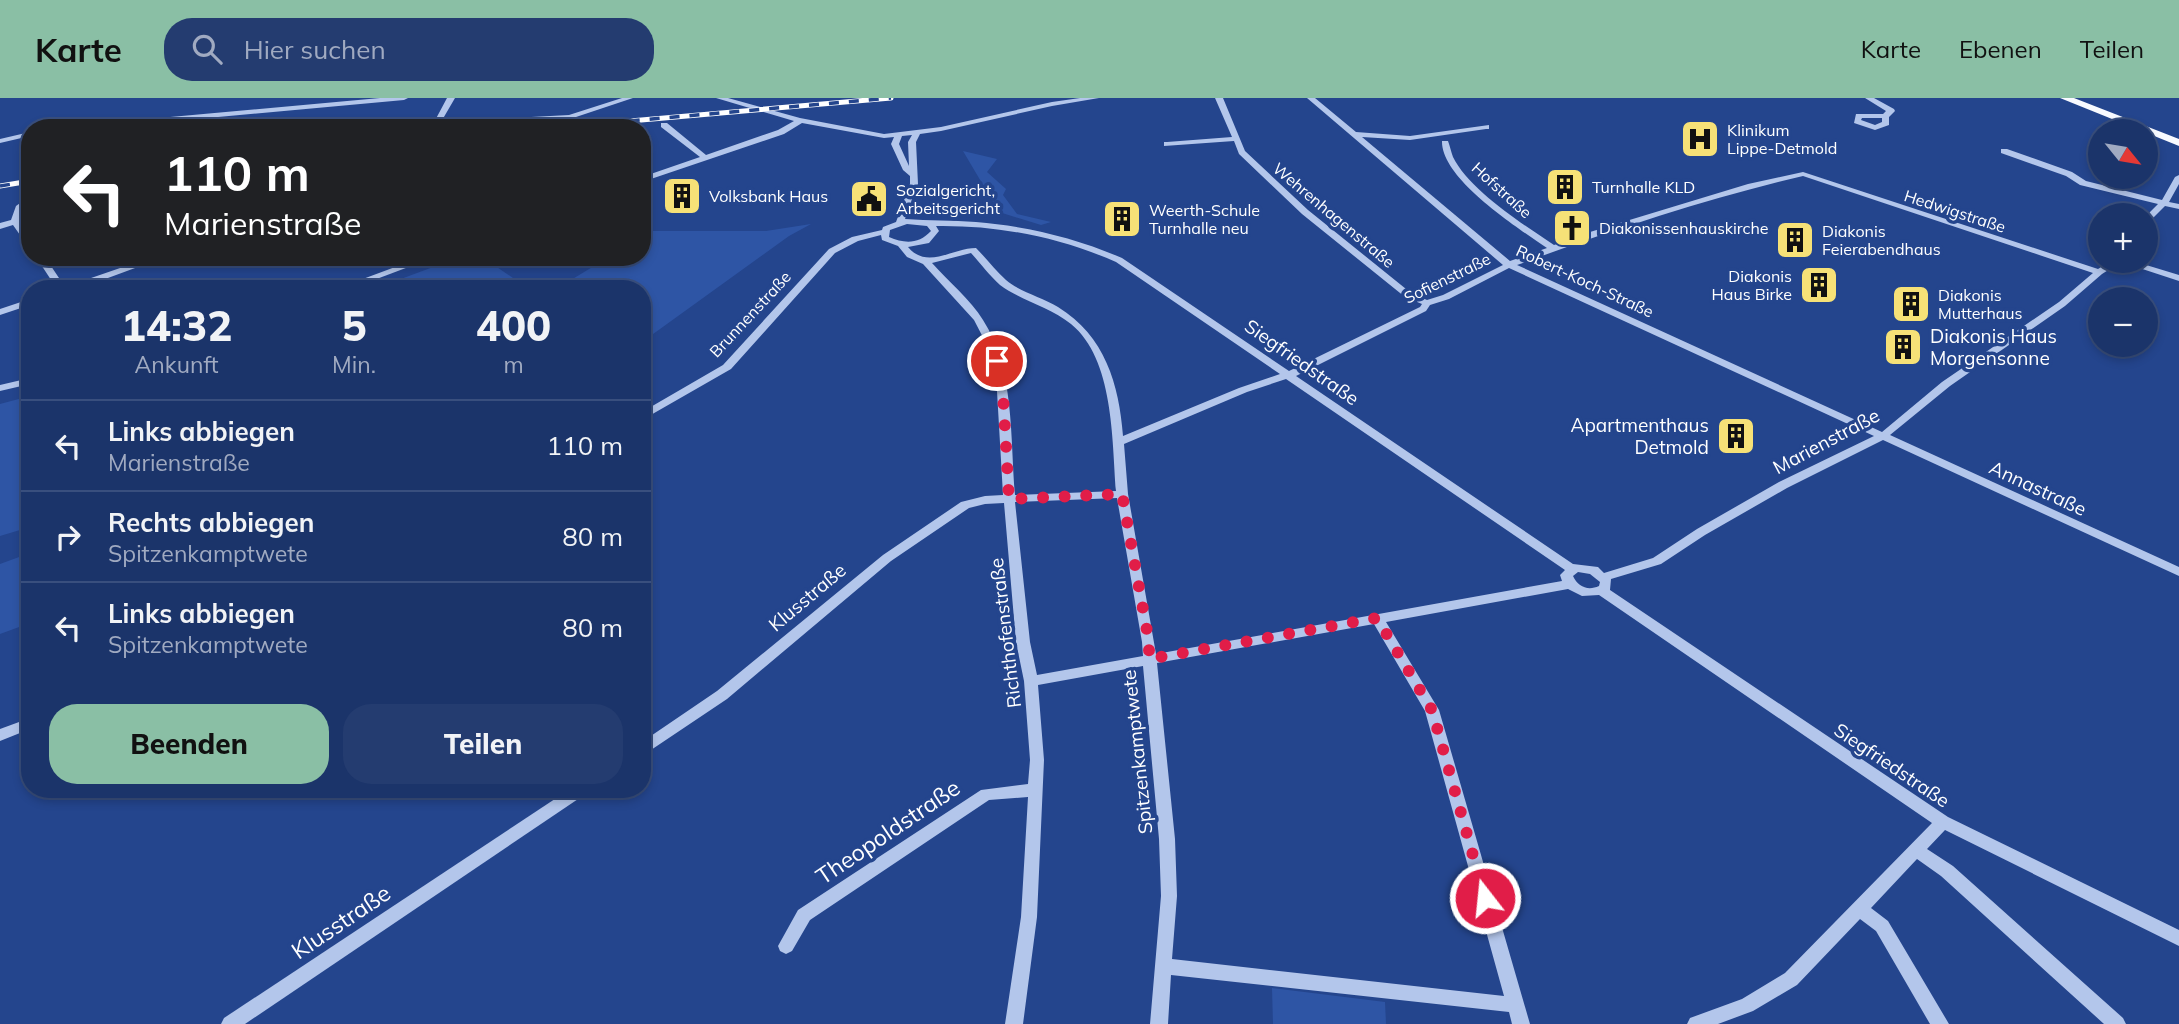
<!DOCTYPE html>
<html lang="de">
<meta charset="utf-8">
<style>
body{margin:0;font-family:Mulish,sans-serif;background:#243c70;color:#f1f3f6;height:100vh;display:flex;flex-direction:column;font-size:26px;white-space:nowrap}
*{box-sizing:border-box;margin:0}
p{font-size:23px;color:#a0aac1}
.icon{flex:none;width:38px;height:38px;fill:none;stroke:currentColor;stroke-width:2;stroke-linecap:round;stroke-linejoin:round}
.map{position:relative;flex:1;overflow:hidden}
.panel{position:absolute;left:21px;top:182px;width:630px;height:518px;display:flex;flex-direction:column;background:#1b346a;border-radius:28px;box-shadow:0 4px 10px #0003,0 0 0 2px #394f7e}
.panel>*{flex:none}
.guide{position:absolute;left:21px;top:21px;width:630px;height:147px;border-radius:28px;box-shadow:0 4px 10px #0003,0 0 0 2px #394f7e;background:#202124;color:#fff;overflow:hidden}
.needle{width:46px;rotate:120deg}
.buttons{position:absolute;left:2088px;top:21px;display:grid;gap:14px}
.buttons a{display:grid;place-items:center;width:70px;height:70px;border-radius:50%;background:#1b346a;box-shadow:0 4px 10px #0003,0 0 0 2px #394f7e;font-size:35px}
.pin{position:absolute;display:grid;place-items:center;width:60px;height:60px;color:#fff;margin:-30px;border:4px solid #fff;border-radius:50%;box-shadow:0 2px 7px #0007}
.me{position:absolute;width:77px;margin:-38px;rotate:344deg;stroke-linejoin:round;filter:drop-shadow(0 0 5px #0008)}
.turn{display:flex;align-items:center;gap:24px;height:147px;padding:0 28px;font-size:32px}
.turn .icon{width:91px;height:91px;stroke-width:2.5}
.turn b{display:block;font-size:49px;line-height:60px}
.eta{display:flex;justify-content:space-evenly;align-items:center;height:119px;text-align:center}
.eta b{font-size:42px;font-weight:800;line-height:49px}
.primary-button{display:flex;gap:14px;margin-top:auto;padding:14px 28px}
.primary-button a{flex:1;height:80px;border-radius:28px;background:#8abfa5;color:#111;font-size:28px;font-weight:800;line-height:80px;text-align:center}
.primary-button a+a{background:#243c70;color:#f1f3f6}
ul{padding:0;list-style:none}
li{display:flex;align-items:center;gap:21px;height:91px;padding:0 28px;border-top:2px solid #394f7e}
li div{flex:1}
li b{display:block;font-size:26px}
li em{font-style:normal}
header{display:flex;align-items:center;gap:42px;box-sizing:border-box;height:98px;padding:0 35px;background:#8abfa5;color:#111}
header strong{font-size:33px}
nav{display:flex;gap:38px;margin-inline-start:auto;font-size:24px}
.search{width:490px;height:63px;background:#243c70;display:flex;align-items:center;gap:18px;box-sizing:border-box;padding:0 24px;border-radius:28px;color:#a0aac1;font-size:26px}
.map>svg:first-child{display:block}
.green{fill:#2e55a5}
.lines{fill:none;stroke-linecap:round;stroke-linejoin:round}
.minor{fill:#b3c6eb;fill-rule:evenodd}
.major{fill:#f8faff;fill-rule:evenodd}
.rail-casing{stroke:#fff;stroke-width:5}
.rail{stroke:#24458d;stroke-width:3.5;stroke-dasharray:10;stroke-linecap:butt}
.route{stroke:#e11d48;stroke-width:12;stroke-dasharray:0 21.6}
.labels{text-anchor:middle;stroke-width:7;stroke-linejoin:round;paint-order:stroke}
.far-poi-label{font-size:16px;fill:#fff;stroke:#24458d;text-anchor:start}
.far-street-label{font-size:16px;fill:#fff;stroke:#24458d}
.poi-label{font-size:19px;fill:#fff;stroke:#24458d;text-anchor:start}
.street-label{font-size:19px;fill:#fff;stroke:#24458d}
.near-street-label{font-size:23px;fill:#fff;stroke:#24458d}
</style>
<header>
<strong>Karte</strong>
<div class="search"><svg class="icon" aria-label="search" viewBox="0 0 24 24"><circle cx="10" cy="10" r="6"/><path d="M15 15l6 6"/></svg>Hier suchen</div>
<nav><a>Karte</a><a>Ebenen</a><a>Teilen</a></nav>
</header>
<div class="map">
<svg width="2179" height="926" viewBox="0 0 2179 926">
<rect width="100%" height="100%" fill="#24458d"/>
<!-- green -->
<g class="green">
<polygon points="963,53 997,61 987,74 1006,91 1003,97 1017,116 1051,124 1041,127 999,114"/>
<polygon points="811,126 789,138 642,244 642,191 556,191 609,159 642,159 642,140 653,133 766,133"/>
<polygon points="460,159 482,159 513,180 510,182 518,191 374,191"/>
<polygon points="30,298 30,429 0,438 0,306"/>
<polygon points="30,455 30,525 0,536 0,466"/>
<polygon points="1272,890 1385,904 1386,926 1273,926"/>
</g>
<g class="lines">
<!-- minor -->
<g class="minor">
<polygon points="380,0 408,0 404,2 99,30 67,30 71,28"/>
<polygon points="447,0 455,0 441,24 569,17 622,0 633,0 570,21 431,30"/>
<path d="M 716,0 L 728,0 L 800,20 L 884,36 L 941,29 L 1052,4 L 1080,0 L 1099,0 L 1052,8 L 941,33 L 920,36 L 916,44 L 918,86 L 905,121 C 929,123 952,122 976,124 C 1026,128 1076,140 1122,160 L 1289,273 L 1420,209 L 1422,206 L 1405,199 L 1302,116 L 1239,56 L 1234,43 L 1164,48 L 1164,44 L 1167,44 L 1232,39 L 1215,0 L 1223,0 L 1245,53 L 1308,112 L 1411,195 L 1427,202 L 1443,197 L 1503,167 L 1307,0 L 1315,0 L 1356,34 L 1410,38 L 1489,27 L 1489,31 L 1486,31 L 1410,42 L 1362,39 L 1510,163 L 1547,150 C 1518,130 1441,81 1442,43 L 1448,43 C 1450,48 1451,54 1453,59 C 1469,92 1524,127 1554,147 L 1590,134 L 1748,86 L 1803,74 L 2098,171 L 2111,163 L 2133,163 L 2179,177 L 2179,183 L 2121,164 L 2102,176 L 2065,208 L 1950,288 L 1890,337 L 2179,469 L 2179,478 L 1883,342 L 1787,390 L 1705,437 L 1661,466 L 1611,481 L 1610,492 L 1948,719 L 2179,832 L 2179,848 L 1945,732 L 1927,751 L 1953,768 L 2123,920 L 2126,926 L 2104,926 L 1941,778 L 1917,761 L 1871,810 L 1888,823 L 1949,926 L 1930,926 L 1876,833 L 1860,821 L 1797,887 L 1753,913 L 1718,926 L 1687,926 L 1690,920 L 1742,901 L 1785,875 L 1932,725 L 1599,497 L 1582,498 L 1568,491 L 1386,524 L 1439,612 L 1530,926 L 1512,926 L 1509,914 L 1171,877 L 1168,926 L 1150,926 L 1161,798 L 1159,741 L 1143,568 L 1038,587 L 1044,662 L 1037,819 L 1023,926 L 1005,926 L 1021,819 L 1028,699 L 989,702 L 810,822 L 792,853 L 786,856 L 780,853 L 778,848 L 798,812 L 981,692 L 1028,686 L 1030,662 L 1024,583 L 1016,544 L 1004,405 L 985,406 L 969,410 L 891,463 L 727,601 L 642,658 L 642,644 L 717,593 L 883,457 L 961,404 L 985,398 L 1003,397 L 996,276 L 988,249 L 974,222 L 923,166 L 907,159 L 898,148 L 882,142 L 881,137 L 858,143 L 835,155 L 731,271 L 642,322 L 642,314 L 723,267 L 829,151 L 852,139 L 882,132 L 883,129 L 896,124 L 910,86 L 910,78 L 903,72 L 891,46 L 894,39 L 884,40 L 802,25 L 784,36 L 642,84 L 642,79 L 700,59 L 661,29 L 661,25 L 667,25 L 706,57 L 778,32 L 794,23 ZM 912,37 L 908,44 L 909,68 L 899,46 L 902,38 ZM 1803,78 L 2093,175 L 2059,204 L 1942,284 L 1882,334 L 1517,167 C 1610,133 1705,101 1803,78 ZM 907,126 L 927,128 L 931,133 C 919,146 905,146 889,139 L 890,132 ZM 936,128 C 998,127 1059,139 1116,164 L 1280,276 L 1239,290 L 1123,338 C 1119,286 1105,238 1058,209 C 1042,199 1020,194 1006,182 C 995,172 986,160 976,150 C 953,150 927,172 908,149 L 929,145 L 939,133 ZM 971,155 C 980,165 990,178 1000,187 C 1020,202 1050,209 1071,226 C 1114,261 1112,342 1116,393 L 1015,397 C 1010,339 1015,272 983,222 C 971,202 948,183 932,165 ZM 1509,170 L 1874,338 L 1779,384 L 1697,431 L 1653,460 L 1604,475 L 1598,469 L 1573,466 L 1296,278 L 1426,213 L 1430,207 L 1449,201 ZM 1286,281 L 1565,472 L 1560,477 L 1562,483 L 1156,556 L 1128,396 L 1124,346 L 1247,294 ZM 1117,400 L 1142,544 L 1143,558 L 1037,577 L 1030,544 L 1015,404 ZM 1578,474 L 1590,476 L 1600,484 L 1599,488 C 1588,493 1578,489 1573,478 ZM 1374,526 L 1425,613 L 1504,898 L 1172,861 L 1177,798 L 1175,741 L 1157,565 Z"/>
<path d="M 1865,0 L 1874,0 L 1894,11 L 1895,13 L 1889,19 L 1889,27 L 1875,32 L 1854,25 L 1856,16 L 1883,16 L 1886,13 ZM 1862,20 L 1882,20 L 1882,24 L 1875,27 L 1861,22 Z"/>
<polygon points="30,34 30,38 0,45 0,41"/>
<polygon points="2001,51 2007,51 2072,74 2086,83 2162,102 2175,79 2179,77 2179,86 2169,104 2179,106 2179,111 2165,108 2149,124 2146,124 2146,118 2158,106 2080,87 2066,78 2001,55"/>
<polygon points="27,100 30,100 30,106 23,111 19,124 30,139 30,148 27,147 13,127 0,131 0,125 11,122 16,108"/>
<polygon points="36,159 45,159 65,189 152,159 165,159 78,191 57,191"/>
<polygon points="422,159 435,159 350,191 336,191"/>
<polygon points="30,201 30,207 0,217 0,211"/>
<polygon points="30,280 30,286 0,293 0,287"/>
<polygon points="30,620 30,631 0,643 0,631"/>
<polygon points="570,691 589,691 587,695 245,926 221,926 224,920"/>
</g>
<!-- major -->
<polygon class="major" points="2060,0 2074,0 2179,41 2179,48"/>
<defs>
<g id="rail">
<polyline points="550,30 891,0"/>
<polyline points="0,88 30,83"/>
</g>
</defs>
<!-- rail casing -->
<use href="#rail" class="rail-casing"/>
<!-- rail -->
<use href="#rail" class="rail"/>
</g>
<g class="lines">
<!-- route -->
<polyline class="route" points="997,263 1003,296 1009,401 1122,396 1149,544 1149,561 1377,520 1432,612 1485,800"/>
</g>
<!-- icons -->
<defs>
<symbol id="hospital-square" viewBox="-11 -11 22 22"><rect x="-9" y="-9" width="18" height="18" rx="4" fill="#f6e177" stroke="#24458d"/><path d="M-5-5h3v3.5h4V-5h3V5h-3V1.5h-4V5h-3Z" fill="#111"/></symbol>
<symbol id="building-square" viewBox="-11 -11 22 22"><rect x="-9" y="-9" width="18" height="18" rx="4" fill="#f6e177" stroke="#24458d"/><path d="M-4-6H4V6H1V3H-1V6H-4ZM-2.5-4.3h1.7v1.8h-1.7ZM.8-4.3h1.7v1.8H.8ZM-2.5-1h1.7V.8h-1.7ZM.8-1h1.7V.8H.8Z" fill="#111"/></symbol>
<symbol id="civic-square" viewBox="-11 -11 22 22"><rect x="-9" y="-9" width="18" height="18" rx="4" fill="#f6e177" stroke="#24458d"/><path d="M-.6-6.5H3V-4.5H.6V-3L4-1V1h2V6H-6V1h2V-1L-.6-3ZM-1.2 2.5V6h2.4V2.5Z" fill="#111"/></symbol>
<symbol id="church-square" viewBox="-11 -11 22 22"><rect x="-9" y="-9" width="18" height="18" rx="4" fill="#f6e177" stroke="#24458d"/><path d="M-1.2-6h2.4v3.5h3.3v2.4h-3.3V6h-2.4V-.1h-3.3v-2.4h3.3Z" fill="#111"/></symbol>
</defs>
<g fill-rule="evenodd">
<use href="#hospital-square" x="1678" y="19" width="44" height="44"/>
<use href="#building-square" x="1543" y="67" width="44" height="44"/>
<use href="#building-square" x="660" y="76" width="44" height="44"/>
<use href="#civic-square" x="847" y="79" width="44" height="44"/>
<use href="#building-square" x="1100" y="99" width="44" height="44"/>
<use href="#church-square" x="1550" y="108" width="44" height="44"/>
<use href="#building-square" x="1773" y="120" width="44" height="44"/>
<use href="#building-square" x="1797" y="165" width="44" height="44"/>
<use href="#building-square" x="1889" y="184" width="44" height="44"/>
<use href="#building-square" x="1881" y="227" width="44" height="44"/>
<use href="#building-square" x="1714" y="316" width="44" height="44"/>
</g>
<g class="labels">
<!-- far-poi labels -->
<g class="far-poi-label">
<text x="1727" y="38">Klinikum<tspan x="1727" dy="18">Lippe-Detmold</tspan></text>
<text x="1592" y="95">Turnhalle KLD</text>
<text x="896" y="98">Sozialgericht,<tspan x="896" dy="18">Arbeitsgericht</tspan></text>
<text x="709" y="104">Volksbank Haus</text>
<text x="1149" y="118">Weerth-Schule<tspan x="1149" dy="18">Turnhalle neu</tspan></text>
<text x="1599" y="136">Diakonissenhauskirche</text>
<text x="1822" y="139">Diakonis<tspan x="1822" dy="18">Feierabendhaus</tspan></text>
<text x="1792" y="184" text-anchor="end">Diakonis<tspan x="1792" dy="18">Haus Birke</tspan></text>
<text x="1938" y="203">Diakonis<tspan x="1938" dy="18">Mutterhaus</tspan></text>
</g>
<!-- far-street labels -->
<g class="far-street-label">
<text transform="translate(1502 92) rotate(42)" y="6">Hofstraße</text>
<text transform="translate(1955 113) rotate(18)" y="6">Hedwigstraße</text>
<text transform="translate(1334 117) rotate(40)" y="6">Wehrenhagenstraße</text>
<text transform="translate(1447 180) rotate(-26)" y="6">Sofienstraße</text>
<text transform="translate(1585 183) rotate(25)" y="6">Robert-Koch-Straße</text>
<text transform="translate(750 216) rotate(-47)" y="6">Brunnenstraße</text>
</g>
<!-- poi labels -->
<g class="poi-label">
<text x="1930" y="245">Diakonis Haus<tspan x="1930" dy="22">Morgensonne</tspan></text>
<text x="1709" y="334" text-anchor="end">Apartmenthaus<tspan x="1709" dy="22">Detmold</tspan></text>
</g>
<!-- street labels -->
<g class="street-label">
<text transform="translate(1302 264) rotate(35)" y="7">Siegfriedstraße</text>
<text transform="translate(1826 343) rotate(-28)" y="7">Marienstraße</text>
<text transform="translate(2038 390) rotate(25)" y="7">Annastraße</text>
<text transform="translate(807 499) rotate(-40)" y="7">Klusstraße</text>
<text transform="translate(1005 535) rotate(-97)" y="7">Richthofenstraße</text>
<text transform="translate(1137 654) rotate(-96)" y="7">Spitzenkamptwete</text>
<text transform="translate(1892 667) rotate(34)" y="7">Siegfriedstraße</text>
</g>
<!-- near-street labels -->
<g class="near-street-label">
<text transform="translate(888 734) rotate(-34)" y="8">Theopoldstraße</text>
<text transform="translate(341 824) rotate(-34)" y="8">Klusstraße</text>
</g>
</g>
</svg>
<div class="buttons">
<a><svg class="needle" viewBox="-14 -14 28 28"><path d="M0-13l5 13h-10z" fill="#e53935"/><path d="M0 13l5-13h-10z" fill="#a0aac1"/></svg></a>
<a>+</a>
<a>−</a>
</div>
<div class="pin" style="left:997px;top:263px;background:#d93025"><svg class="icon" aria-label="arrive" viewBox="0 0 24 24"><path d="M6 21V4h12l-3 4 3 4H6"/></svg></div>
<svg class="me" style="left:1485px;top:800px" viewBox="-20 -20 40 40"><circle r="17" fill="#e11d48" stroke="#fff" stroke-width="3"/><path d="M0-11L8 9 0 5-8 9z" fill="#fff"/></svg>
<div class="guide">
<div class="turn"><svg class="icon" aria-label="left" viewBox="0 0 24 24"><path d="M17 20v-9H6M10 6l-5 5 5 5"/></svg><div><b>110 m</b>Marienstraße</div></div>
</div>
<section class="panel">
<div class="eta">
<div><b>14:32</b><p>Ankunft</p></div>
<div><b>5</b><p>Min.</p></div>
<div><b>400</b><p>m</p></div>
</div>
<ul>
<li><svg class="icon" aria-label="left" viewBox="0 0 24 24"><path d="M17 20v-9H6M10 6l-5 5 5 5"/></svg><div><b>Links abbiegen</b><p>Marienstraße</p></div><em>110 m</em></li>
<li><svg class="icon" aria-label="right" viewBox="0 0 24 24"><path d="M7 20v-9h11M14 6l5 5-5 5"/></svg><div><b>Rechts abbiegen</b><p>Spitzenkamptwete</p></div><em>80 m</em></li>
<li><svg class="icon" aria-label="left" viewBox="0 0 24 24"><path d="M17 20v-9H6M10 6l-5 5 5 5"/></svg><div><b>Links abbiegen</b><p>Spitzenkamptwete</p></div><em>80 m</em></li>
</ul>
<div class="primary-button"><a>Beenden</a><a>Teilen</a></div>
</section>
</div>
